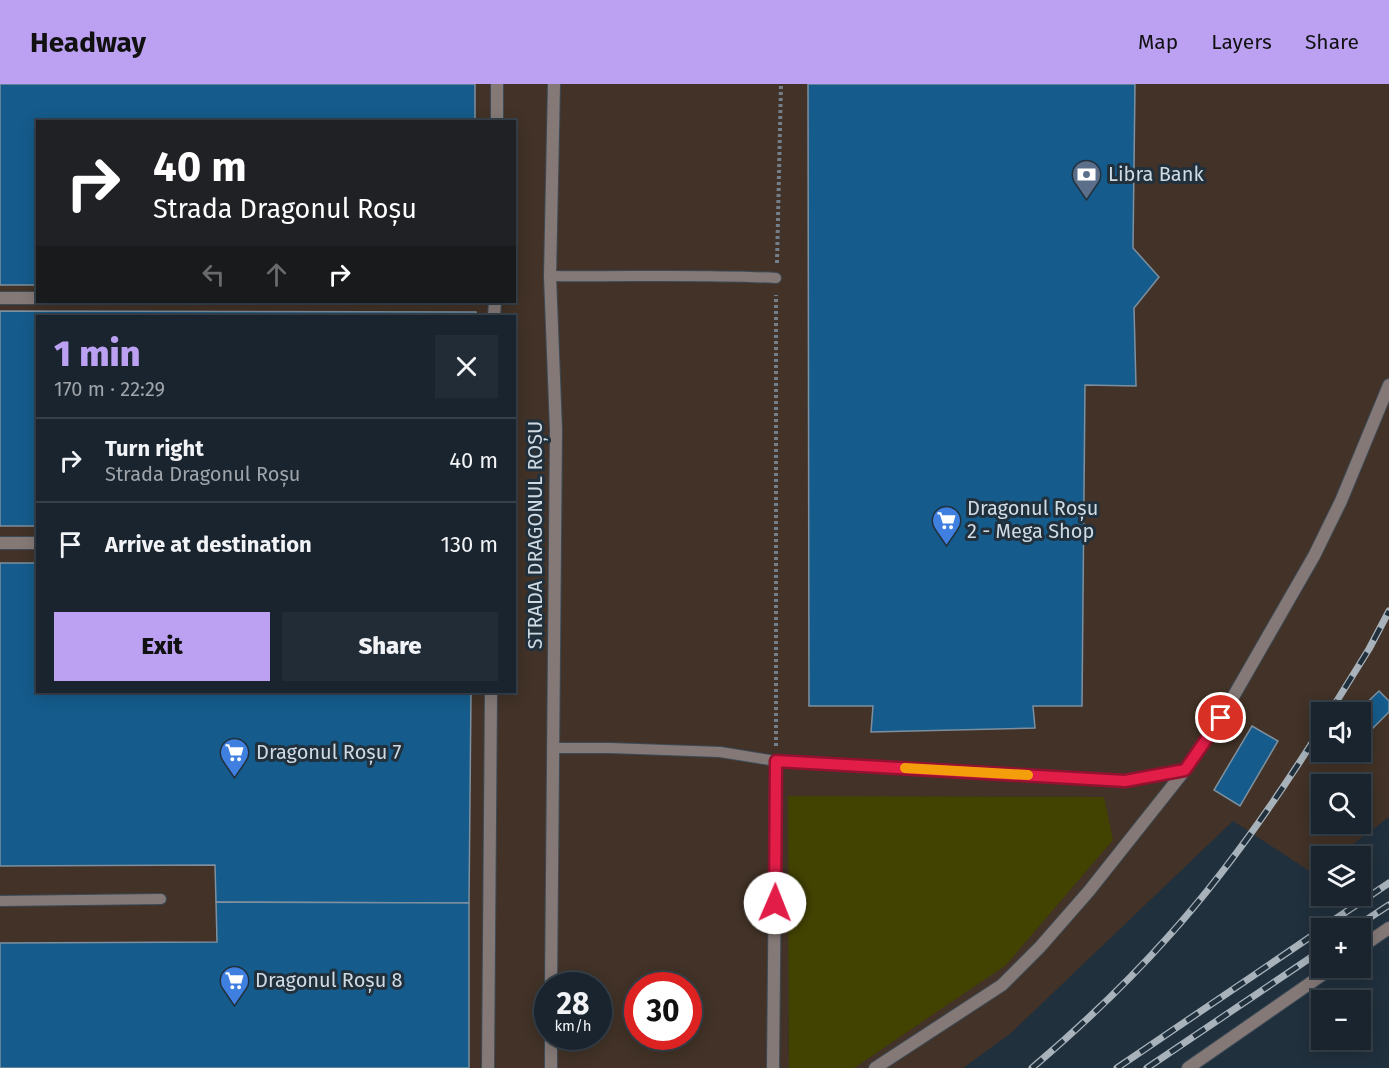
<!DOCTYPE html>
<meta charset="utf-8">
<style>
body{margin:0;font-family:"Fira Sans",sans-serif;background:#222c36;color:#f1f3f6;height:100vh;display:flex;flex-direction:column;font-size:22px;white-space:nowrap}
*{box-sizing:border-box;margin:0}
p{font-size:20px;color:#9fa4aa}
.icon{flex:none;width:33px;height:33px;fill:none;stroke:currentColor;stroke-width:2;stroke-linecap:round;stroke-linejoin:round}
.map{position:relative;flex:1;overflow:hidden}
.side{position:absolute;left:36px;top:231px;width:480px;height:378px;display:flex;flex-direction:column;background:#19242e;border-radius:0px;box-shadow:0 3px 15px #0003,0 0 0 2px #37414a}
.side>*{flex:none}
.top-card{position:absolute;left:36px;top:36px;width:480px;height:183px;border-radius:0px;box-shadow:0 3px 15px #0003,0 0 0 2px #37414a;background:#202124;color:#fff;overflow:hidden}
.tools{position:absolute;left:1311px;top:618px;display:grid;gap:12px}
.tools a{display:grid;place-items:center;width:60px;height:60px;border-radius:0px;background:#19242e;box-shadow:0 3px 15px #0003,0 0 0 2px #37414a;font-size:30px}
.speed{position:absolute;left:534px;top:888px;display:flex;gap:12px;font-size:30px;font-weight:700;text-align:center}
.speed>*{display:grid;place-content:center;width:78px;height:78px;border-radius:50%;background:#19242e;box-shadow:0 3px 15px #0003,0 0 0 2px #37414a;line-height:1}
.speed small{font-size:15px;font-weight:400}
.speed .limit{border:9px solid #d22;background:#fff;color:#111}
.pin{position:absolute;display:grid;place-items:center;width:51px;height:51px;color:#fff;margin:-26px;border:3px solid #fff;border-radius:50%;box-shadow:0 2px 6px #0007}
.me{position:absolute;width:66px;margin:-33px;rotate:1deg;stroke-linejoin:round;filter:drop-shadow(0 0 4px #0008)}
.turn{display:flex;align-items:center;gap:21px;height:126px;padding:0 18px;font-size:27px}
.turn .icon{width:78px;height:78px;stroke-width:2.5}
.turn b{display:block;font-size:42px;line-height:51px}
.lanes{display:flex;align-items:center;height:57px;padding:0 18px;background:#0003;justify-content:center;gap:30px;direction:ltr}
.lanes .off{opacity:.35}
.round{display:grid;place-items:center;flex:none;width:63px;height:63px;border-radius:0px;background:#222c36}
.summary{display:flex;align-items:center;justify-content:space-between;height:102px;padding:0 18px}
h1{font-size:36px;font-weight:800;line-height:45px;color:#bca0f2}
.button{display:flex;gap:12px;margin-top:auto;padding:12px 18px}
.button a{flex:1;height:69px;border-radius:0px;background:#bca0f2;color:#111;font-size:24px;font-weight:800;line-height:69px;text-align:center}
.button a+a{background:#222c36;color:#f1f3f6}
ul{padding:0;list-style:none}
li{display:flex;align-items:center;gap:18px;height:84px;padding:0 18px;border-top:2px solid #37414a}
li div{flex:1}
li b{display:block;font-size:22px}
li em{font-style:normal}
header{display:flex;align-items:center;gap:36px;box-sizing:border-box;height:84px;padding:0 30px;background:#bca0f2;color:#111}
header strong{font-size:28px}
nav{display:flex;gap:33px;margin-inline-start:auto;font-size:21px}
.map>svg:first-child{display:block}
.commercial{fill:#423227;fill-rule:evenodd}
.green{fill:#424201}
.building{fill:#155b8b;stroke:#7e909f;stroke-width:1.5}
.lines{fill:none;stroke-linecap:round;stroke-linejoin:round}
.lane-casing{stroke:#3d4b57;stroke-width:12}
.street-casing{stroke:#3d4b57;stroke-width:14}
.path{stroke:#737f8a;stroke-width:4;stroke-dasharray:3 3;stroke-linecap:butt}
.lane{stroke:#847977;stroke-width:10}
.street{stroke:#847977;stroke-width:12}
.rail-casing{stroke:#a7b2bb;stroke-width:7}
.rail{stroke:#21303d;stroke-width:4.5;stroke-dasharray:14;stroke-linecap:butt}
.route-casing{stroke:#92132f;stroke-width:15}
.route{stroke:#e11d48;stroke-width:10}
.slow{stroke:#f59e0b;stroke-width:10}
.labels{text-anchor:middle;stroke-width:6;stroke-linejoin:round;paint-order:stroke}
.poi-label{font-size:20px;fill:#d0dae2;stroke:#21303d;text-anchor:start}
.street-label{font-size:20px;fill:#d0dae2;stroke:#21303d}
</style>
<header>
<strong>Headway</strong>
<nav><a>Map</a><a>Layers</a><a>Share</a></nav>
</header>
<div class="map">
<svg width="1389" height="984" viewBox="0 0 1389 984">
<rect width="100%" height="100%" fill="#21303d"/>
<!-- commercial -->
<path class="commercial" d="M 0,0 L 1389,0 L 1389,733 L 1337,772 L 1322,772 L 1321,784 L 1314,790 L 1233,737 L 1011,949 L 963,984 L 0,984 ZM 38,38 L 514,38 L 514,218 L 38,218 ZM 38,232 L 514,232 L 514,608 L 38,608 ZM 1322,628 L 1360,628 L 1360,668 L 1322,668 ZM 1322,700 L 1360,700 L 1360,740 L 1322,740 ZM 548,902 L 598,902 L 598,952 L 548,952 ZM 638,902 L 688,902 L 688,952 L 638,952 Z"/>
<!-- green -->
<polygon class="green" points="788,712 1104,713 1113,756 1006,881 854,984 789,984"/>
<!-- building -->
<g class="building">
<polygon points="0,0 475,0 475,38 38,38 38,201 0,201"/>
<polygon points="808,0 1135,0 1133,164 1159,193 1134,224 1136,302 1085,301 1082,622 1033,622 1035,644 871,648 873,622 809,622"/>
<polygon points="0,227 476,228 476,232 38,232 38,442 0,442"/>
<polygon points="0,479 38,479 38,608 471,608 469,819 216,818 215,781 0,782"/>
<polygon points="1379,607 1389,617 1389,628 1360,657 1360,628 1357,628"/>
<polygon points="1252,642 1278,657 1240,722 1214,706"/>
<polygon points="216,818 469,819 469,984 0,984 0,859 217,858"/>
</g>
<g class="lines">
<defs>
<g id="lane">
<path d="M 550,192 C 626,193 701,190 776,194"/>
<polyline points="553,664 610,664 720,668 776,677"/>
<polyline points="0,817 161,815"/>
</g>
<g id="street">
<polyline points="497,38 497,0"/>
<polyline points="0,214 38,214"/>
<polyline points="494,232 495,218"/>
<polyline points="0,459 38,459"/>
<polyline points="1360,864 1389,844"/>
<polyline points="551,902 556,346 550,192 554,0"/>
<polyline points="488,984 491,608"/>
<polyline points="551,984 551,952"/>
<polyline points="773,984 776,677 1125,697 1185,686"/>
<polyline points="875,984 1002,901 1040,863 1089,807 1185,686 1221,634 1314,472 1341,417 1389,301"/>
<polyline points="1188,984 1332,884"/>
</g>
</defs>
<!-- lane casing -->
<use href="#lane" class="lane-casing"/>
<!-- street casing -->
<use href="#street" class="street-casing"/>
<!-- path -->
<g class="path">
<polyline points="777,179 781,0"/>
<polyline points="776,662 776,211"/>
</g>
<!-- lane -->
<use href="#lane" class="lane"/>
<!-- street -->
<use href="#street" class="street"/>
<defs>
<g id="rail">
<polyline points="1330,628 1369,565 1389,527"/>
<polyline points="1322,844 1389,799"/>
<polyline points="1354,844 1389,821"/>
<path d="M 1032,984 C 1079,944 1126,900 1167,854 C 1224,791 1277,715 1322,643"/>
<polyline points="1117,984 1322,845"/>
<polyline points="1147,984 1322,866"/>
</g>
</defs>
<!-- rail casing -->
<use href="#rail" class="rail-casing"/>
<!-- rail -->
<use href="#rail" class="rail"/>
</g>
<g class="lines">
<defs>
<polyline id="route" points="775,819 776,677 1125,697 1185,686 1221,634"/>
</defs>
<!-- route casing -->
<use href="#route" class="route-casing"/>
<!-- route -->
<use href="#route" class="route"/>
<!-- slow -->
<polyline class="slow" points="905,684 1028,691"/>
</g>
<!-- icons -->
<defs>
<symbol id="bank-pin" viewBox="-11 -11 22 30"><path d="M0 17L-7.5 6A9.5 9.5 0 1 1 7.5 6Z" fill="#5c6f8a" stroke="#21303d"/><path d="M-6-4H6V4H-6ZM0-2.3a2.3 2.3 0 1 0 0 4.6a2.3 2.3 0 1 0 0-4.6Z" fill="#fff"/></symbol>
<symbol id="supermarket-pin" viewBox="-11 -11 22 30"><path d="M0 17L-7.5 6A9.5 9.5 0 1 1 7.5 6Z" fill="#3f7fe0" stroke="#21303d"/><path d="M-6-5.5h2.5l.6 2H6L4.5 2H-2.5L-4.4-4H-6ZM-1.5 3.2a1.3 1.3 0 1 0 .1 0ZM3 3.2a1.3 1.3 0 1 0 .1 0Z" fill="#fff"/></symbol>
</defs>
<g fill-rule="evenodd">
<use href="#bank-pin" x="1070" y="74" width="33" height="45"/>
<use href="#supermarket-pin" x="930" y="420" width="33" height="45"/>
<use href="#supermarket-pin" x="218" y="652" width="33" height="45"/>
<use href="#supermarket-pin" x="218" y="880" width="33" height="45"/>
</g>
<g class="labels">
<!-- poi labels -->
<g class="poi-label">
<text x="1108" y="97">Libra Bank</text>
<text x="967" y="431">Dragonul Roșu<tspan x="967" dy="23">2 - Mega Shop</tspan></text>
<text x="256" y="675">Dragonul Roșu 7</text>
<text x="255" y="903">Dragonul Roșu 8</text>
</g>
<!-- street labels -->
<g class="street-label">
<text transform="translate(535 451) rotate(-90)" y="7">STRADA DRAGONUL ROȘU</text>
</g>
</g>
</svg>
<div class="tools">
<a><svg class="icon" aria-label="sound" viewBox="0 0 24 24"><path d="M4 9h4l5-4v14l-5-4H4zM17 9q2 3 0 6"/></svg></a>
<a><svg class="icon" aria-label="search" viewBox="0 0 24 24"><circle cx="10" cy="10" r="6"/><path d="M15 15l6 6"/></svg></a>
<a><svg class="icon" aria-label="layers" viewBox="0 0 24 24"><path d="M12 4l9 5-9 5-9-5zM3 14l9 5 9-5"/></svg></a>
<a>+</a>
<a>−</a>
</div>
<div class="speed"><div>28<small>km/h</small></div><div class="limit">30</div></div>
<div class="pin" style="left:1221px;top:634px;background:#d93025"><svg class="icon" aria-label="arrive" viewBox="0 0 24 24"><path d="M6 21V4h12l-3 4 3 4H6"/></svg></div>
<svg class="me" style="left:775px;top:819px" viewBox="-20 -20 40 40"><circle r="19" fill="#fff"/><path d="M0-13L10 11 0 6-10 11z" fill="#e11d48"/></svg>
<div class="top-card">
<div class="turn"><svg class="icon" aria-label="right" viewBox="0 0 24 24"><path d="M7 20v-9h11M14 6l5 5-5 5"/></svg><div><b>40 m</b>Strada Dragonul Roșu</div></div>
<div class="lanes"><svg class="icon off" aria-label="left" viewBox="0 0 24 24"><path d="M17 20v-9H6M10 6l-5 5 5 5"/></svg><svg class="icon off" aria-label="ahead" viewBox="0 0 24 24"><path d="M12 20V5M6 11l6-6 6 6"/></svg><svg class="icon" aria-label="right" viewBox="0 0 24 24"><path d="M7 20v-9h11M14 6l5 5-5 5"/></svg></div>
</div>
<section class="side">
<div class="summary"><div><h1>1 min</h1><p>170 m · 22:29</p></div><a class="round"><svg class="icon" aria-label="close" viewBox="0 0 24 24"><path d="M6 6l12 12M18 6L6 18"/></svg></a></div>
<ul>
<li><svg class="icon" aria-label="right" viewBox="0 0 24 24"><path d="M7 20v-9h11M14 6l5 5-5 5"/></svg><div><b>Turn right</b><p>Strada Dragonul Roșu</p></div><em>40 m</em></li>
<li><svg class="icon" aria-label="arrive" viewBox="0 0 24 24"><path d="M6 21V4h12l-3 4 3 4H6"/></svg><div><b>Arrive at destination</b></div><em>130 m</em></li>
</ul>
<div class="button"><a>Exit</a><a>Share</a></div>
</section>
</div>
